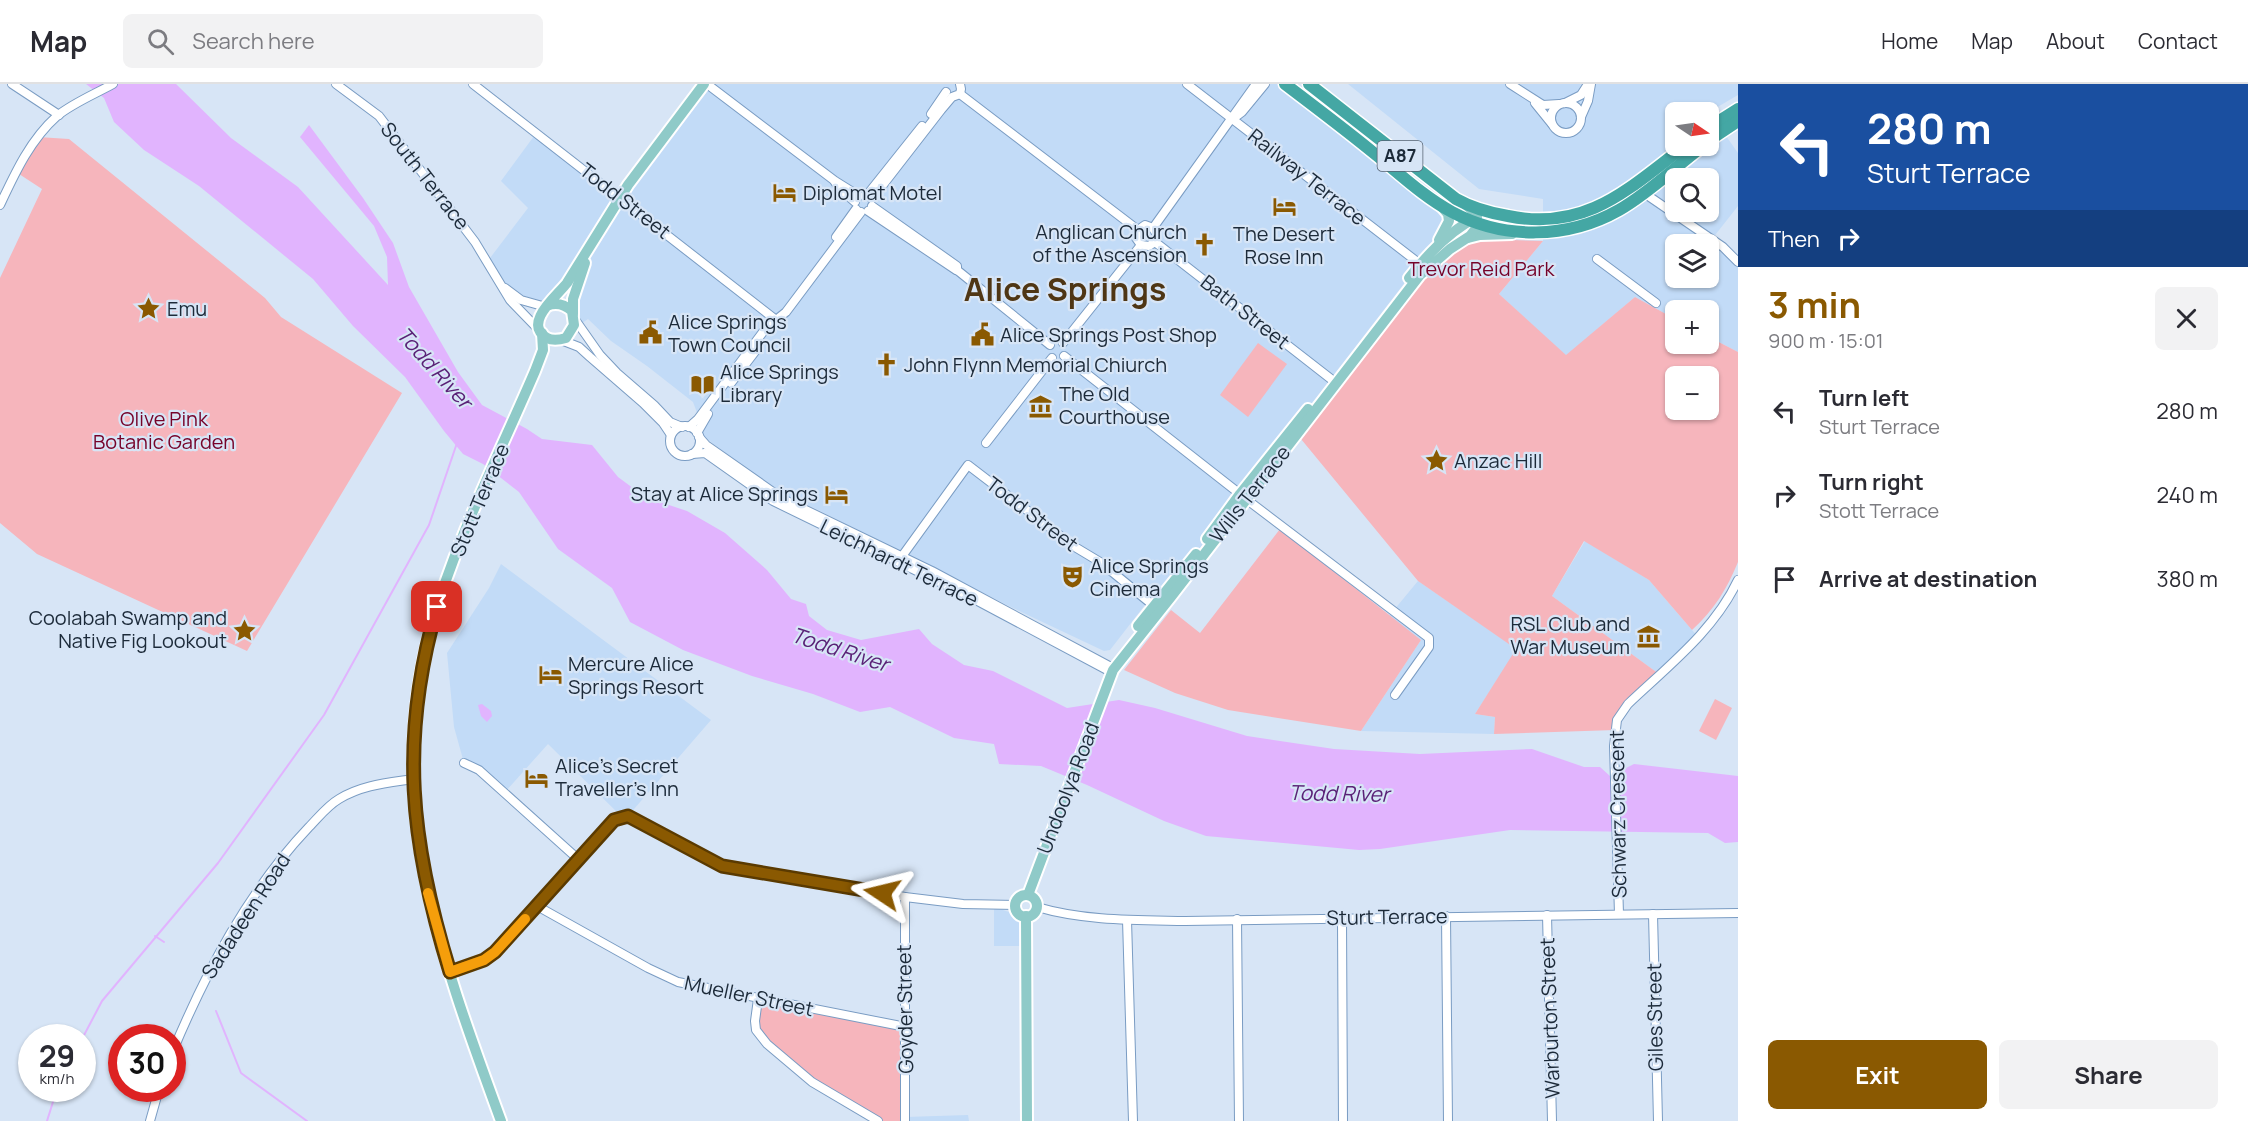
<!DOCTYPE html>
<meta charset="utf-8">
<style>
body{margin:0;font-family:Manrope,sans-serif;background:#f2f2f3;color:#2b2b33;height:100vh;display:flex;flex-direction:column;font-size:22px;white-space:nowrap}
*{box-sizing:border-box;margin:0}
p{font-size:20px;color:#7c7c81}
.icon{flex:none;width:33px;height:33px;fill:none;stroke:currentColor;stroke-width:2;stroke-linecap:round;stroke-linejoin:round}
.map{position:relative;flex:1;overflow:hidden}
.drawer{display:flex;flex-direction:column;background:#fff;width:510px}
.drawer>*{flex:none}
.hud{background:#1a4fa0;color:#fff;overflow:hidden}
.needle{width:39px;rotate:103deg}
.buttons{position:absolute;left:1665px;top:18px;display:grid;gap:12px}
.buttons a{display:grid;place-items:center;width:54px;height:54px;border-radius:9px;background:#fff;box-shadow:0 2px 4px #0004;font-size:30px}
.speed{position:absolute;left:18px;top:940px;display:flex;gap:12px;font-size:30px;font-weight:700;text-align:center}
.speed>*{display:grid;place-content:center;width:78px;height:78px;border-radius:50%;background:#fff;box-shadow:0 2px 4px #0004;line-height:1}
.speed small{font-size:15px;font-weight:400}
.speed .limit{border:9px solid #d22;background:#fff;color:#111}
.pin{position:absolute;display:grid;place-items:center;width:51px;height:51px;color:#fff;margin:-26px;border-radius:12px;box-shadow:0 3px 9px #0006}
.me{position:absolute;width:66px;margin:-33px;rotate:280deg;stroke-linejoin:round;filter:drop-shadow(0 0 4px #0008)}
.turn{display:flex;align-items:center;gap:21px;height:126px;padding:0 30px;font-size:27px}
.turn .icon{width:78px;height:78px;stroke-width:2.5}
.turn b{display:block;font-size:42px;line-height:51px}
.then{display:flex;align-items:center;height:57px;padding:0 30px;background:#0003;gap:12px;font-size:22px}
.round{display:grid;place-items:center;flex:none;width:63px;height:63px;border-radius:9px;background:#f2f2f3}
.headline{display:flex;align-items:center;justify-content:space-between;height:102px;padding:0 30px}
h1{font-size:36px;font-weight:700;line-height:45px;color:#8a5901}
.action{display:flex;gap:12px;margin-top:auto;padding:12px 30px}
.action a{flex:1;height:69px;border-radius:9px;background:#8a5901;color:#fff;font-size:24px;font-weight:700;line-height:69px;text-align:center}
.action a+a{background:#f2f2f3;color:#2b2b33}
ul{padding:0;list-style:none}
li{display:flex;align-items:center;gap:18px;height:84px;padding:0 30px}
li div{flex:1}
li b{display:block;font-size:22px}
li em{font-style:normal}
header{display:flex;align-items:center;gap:36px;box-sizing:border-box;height:84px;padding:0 30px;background:#fff;border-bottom:2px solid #e1e1e2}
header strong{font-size:28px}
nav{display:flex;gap:33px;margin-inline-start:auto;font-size:21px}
.search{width:420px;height:54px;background:#f2f2f3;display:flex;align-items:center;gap:15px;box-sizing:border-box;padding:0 21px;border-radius:9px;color:#7c7c81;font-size:22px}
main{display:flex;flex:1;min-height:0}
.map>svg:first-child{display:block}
.built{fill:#c2dbf7;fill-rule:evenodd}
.green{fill:#f6b5bc;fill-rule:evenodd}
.water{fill:#e1b4fe}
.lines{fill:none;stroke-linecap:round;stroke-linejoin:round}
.stream{stroke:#e1b4fe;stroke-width:2}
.minor-casing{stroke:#7a9cc3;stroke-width:10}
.major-casing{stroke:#fff;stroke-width:14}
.highway-casing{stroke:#fff;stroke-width:15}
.minor{stroke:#fff;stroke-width:8}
.major{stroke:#8fcac8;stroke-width:10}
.highway{stroke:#44a7a4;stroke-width:12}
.route-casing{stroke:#5a3a01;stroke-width:15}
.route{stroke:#8a5901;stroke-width:10}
.slow{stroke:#f59e0b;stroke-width:10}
.labels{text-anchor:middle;stroke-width:4.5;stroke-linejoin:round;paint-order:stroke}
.shield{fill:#d7e5f6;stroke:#546272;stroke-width:1.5}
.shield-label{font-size:18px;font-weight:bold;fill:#1c2a39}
.street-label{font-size:20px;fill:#1c2a39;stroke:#d7e5f6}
.poi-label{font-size:20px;fill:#1c2a39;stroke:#d7e5f6;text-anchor:start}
.park-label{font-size:20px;fill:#760329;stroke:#d7e5f6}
.water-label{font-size:21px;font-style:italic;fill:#5a2277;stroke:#d7e5f6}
.town-label{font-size:32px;font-weight:bold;fill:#4f3614;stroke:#d7e5f6}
</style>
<header>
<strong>Map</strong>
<div class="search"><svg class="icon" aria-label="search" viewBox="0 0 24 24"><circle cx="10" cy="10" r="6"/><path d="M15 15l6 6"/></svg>Search here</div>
<nav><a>Home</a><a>Map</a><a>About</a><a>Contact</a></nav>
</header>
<main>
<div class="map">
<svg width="1738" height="1037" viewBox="0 0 1738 1037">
<rect width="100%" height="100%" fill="#d7e5f6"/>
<!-- built -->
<g class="built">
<polygon points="713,0 1285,0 1445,125 1450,140 1302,332 1240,410 1197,468 1155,508 1110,566 1104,567 1013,524 814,424 777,408 703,352 702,342 693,318 647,282 611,257 588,235 579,241 575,236 580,191 546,223 509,207 487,178 528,124 501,97 537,48 622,114 633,104"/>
<path d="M 1348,0 L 1738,0 L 1738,11 L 1709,28 L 1738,69 L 1738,122 L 1712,155 L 1738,178 L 1738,268 L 1709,253 L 1708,226 L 1676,226 L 1675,235 L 1635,213 L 1566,272 L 1499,210 L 1543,157 L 1543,115 L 1479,105 ZM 1676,28 L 1708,28 L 1708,62 L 1676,62 ZM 1676,94 L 1708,94 L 1708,128 L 1676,128 ZM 1676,160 L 1708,160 L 1708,194 L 1676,194 Z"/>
<polygon points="1585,457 1649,496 1698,553 1659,590 1552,512"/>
<polygon points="501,480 711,636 628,732 622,733 548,660 505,708 464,679 454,643 447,569 489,504"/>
<polygon points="1418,497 1517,565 1475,630 1495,633 1494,650 1361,647 1421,556 1389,532"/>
<polygon points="994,823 1018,831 1026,862 994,862"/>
<polygon points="968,1031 969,1037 905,1037 905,1033"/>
</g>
<!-- green -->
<g class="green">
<polygon points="38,53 69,55 265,214 281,233 402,309 247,567 37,470 0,439 0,194 42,105 16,88"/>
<path d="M 1480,155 L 1543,157 L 1499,210 L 1566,271 L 1635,213 L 1675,235 L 1676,260 L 1708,260 L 1709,253 L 1738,268 L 1738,478 C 1727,505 1714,526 1692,546 L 1649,496 L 1584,457 L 1552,512 L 1659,590 L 1628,620 L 1615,646 L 1494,650 L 1495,633 L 1475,630 L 1516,565 L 1418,497 L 1301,355 L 1428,191 L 1466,160 ZM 1676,292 L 1708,292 L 1708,326 L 1676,326 Z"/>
<polygon points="1258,259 1287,280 1248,333 1220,311"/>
<polygon points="1280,445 1421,556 1361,647 1228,626 1175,609 1124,586 1171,526 1200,549"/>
<polygon points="1715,615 1732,624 1716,656 1699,647"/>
<polygon points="758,915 906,943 905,1037 878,1037 812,998 767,960 755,937"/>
</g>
<!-- water -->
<g class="water">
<polygon points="86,0 176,0 231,54 298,103 388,201 387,173 374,142 300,53 309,41 363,114 393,159 409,203 458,288 482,321 527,345 542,355 592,361 618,393 645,413 687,427 725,449 767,486 791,515 806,520 809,532 827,546 861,556 919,545 932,560 964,581 993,587 1067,624 1119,616 1155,624 1247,652 1334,665 1420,670 1532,665 1584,683 1600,683 1610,692 1634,680 1738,692 1738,758 1725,759 1708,749 1510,746 1380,765 1359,766 1206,752 1164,737 1087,701 1041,682 999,680 994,660 954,654 890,623 860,628 813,610 752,592 683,566 630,538 612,504 558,465 519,408 483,380 463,370 444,347 405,293 353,242 313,195 199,102 144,66 114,38 104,14"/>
<polygon points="482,620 491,627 492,632 487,638 481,632 478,621"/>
</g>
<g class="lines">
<!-- stream -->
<g class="stream">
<polyline points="155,852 164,858"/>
<polyline points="216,927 241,989 307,1037"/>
<polyline points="82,955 102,917 218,779 324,631 429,441 457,359"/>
<polyline points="47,1037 57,1005"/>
</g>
<defs>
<g id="minor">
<polyline points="12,0 59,31"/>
<polyline points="336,0 379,32 475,158 510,216 539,246"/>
<polyline points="473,0 776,236"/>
<polyline points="1187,0 1420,180"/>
<polyline points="1510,0 1543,21 1559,20"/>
<polyline points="711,3 835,97 859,112"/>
<polyline points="960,10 1138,146"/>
<polyline points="1535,19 1552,40"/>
<polyline points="1565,19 1581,11 1588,0"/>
<circle cx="1566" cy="34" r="15"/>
<polyline points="931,30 946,8"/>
<polyline points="1581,33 1588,17 1591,0"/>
<polyline points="1234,34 1242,28 1265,0"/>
<polyline points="835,98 840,105 855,118"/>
<polyline points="1644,109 1723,163 1738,178"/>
<polyline points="867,111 922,42"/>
<polyline points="872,115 941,26 952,13 960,10 961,5 960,0"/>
<path d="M 0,121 C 15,89 30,56 57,32 C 73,19 95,10 113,0"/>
<polyline points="872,122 957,182 957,186 1050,261"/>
<polyline points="868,127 956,186"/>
<polyline points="1153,144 1256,0"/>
<polyline points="836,153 856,125"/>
<polyline points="1155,158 1331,295"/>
<polyline points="1141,161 1136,154 1138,146 1145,141 1153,144"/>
<polyline points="1141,161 1149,162 1155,158 1157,151 1153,144"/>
<polyline points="1597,175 1656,219"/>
<polyline points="505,204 521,216 546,223"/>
<polyline points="574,234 600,271 617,289 654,321 670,338 682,343"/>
<polyline points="561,256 579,263 590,273 643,319 663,339 671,351"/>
<polyline points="1063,259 1141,161"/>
<polyline points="1064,272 1240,410"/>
<polyline points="731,299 757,265"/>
<circle cx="685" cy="357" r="15"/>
<polyline points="689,343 698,335 766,244 786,228 861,128"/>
<polyline points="697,349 708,330"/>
<polyline points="699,353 706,361 783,415 932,487 1111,583"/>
<polyline points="986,359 1052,274"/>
<polyline points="692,370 705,369 773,417 972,514 1109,587"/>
<polyline points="1246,415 1429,554 1429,563 1395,611"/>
<polyline points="900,475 968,381 1075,463 1100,478 1154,522"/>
<polyline points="464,679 479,686 578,775"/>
<polyline points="905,813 905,1037"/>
<polyline points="537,822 648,884 678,898 906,943"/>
<path d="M 1037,823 C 1084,837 1136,836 1185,837 L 1738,829"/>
<path d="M 1619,830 L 1614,662 L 1617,636 L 1628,620 C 1668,582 1714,547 1738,496"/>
<polyline points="1653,830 1658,1037"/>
<polyline points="1547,831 1552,1037"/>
<polyline points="1446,832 1448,1037"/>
<polyline points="1237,835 1239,1037"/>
<polyline points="1342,835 1343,1037"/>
<polyline points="1127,836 1133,1037"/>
<polyline points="450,888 484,876 495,868 614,736 628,732 722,782 905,813 963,820 1016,821"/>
<polyline points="758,915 755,937 756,946 767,960 812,998 878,1037"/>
<path d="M 172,969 C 206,888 248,807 309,743 C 318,734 327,722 339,715 C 362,701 387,699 413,695"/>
<polyline points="150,1037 159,1005"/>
</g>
<g id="major">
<polyline points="1468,154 1480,151 1512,150"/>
<polyline points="1439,156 1449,137 1448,130 1442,123"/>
<path d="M 1409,194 C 1427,171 1451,146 1477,133"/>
<path d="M 547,222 C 556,218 564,220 572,227 L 574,241 L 566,254 C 559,256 553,257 547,254 C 522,239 557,212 567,199 L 628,101 L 704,0"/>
<polyline points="573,230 573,215 585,179"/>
<polyline points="1207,455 1240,410 1308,325"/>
<polyline points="1138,542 1196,470"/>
<polyline points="1028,811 1113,586 1171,513 1420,191 1450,165 1470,152 1477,143 1477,136 1473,127 1466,121"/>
<circle cx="1026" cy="822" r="11"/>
<polyline points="1026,832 1027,1037"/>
<path d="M 501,1037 C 441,873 383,719 431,543 C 456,455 499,371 535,287 L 543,266 L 542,249"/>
</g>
<g id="highway">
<path d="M 1285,0 C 1315,23 1346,46 1375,70 C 1400,90 1424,113 1452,128 C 1504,156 1568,155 1619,126 C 1649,109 1675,83 1703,62"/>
<path d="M 1309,0 L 1456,115 C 1472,124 1490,129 1508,132 C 1586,148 1628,105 1685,62"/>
<polyline points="1708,44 1738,25"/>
<polyline points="1708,57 1738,37"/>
</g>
</defs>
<!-- minor casing -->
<use href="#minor" class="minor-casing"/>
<!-- major casing -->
<use href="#major" class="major-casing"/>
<!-- highway casing -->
<use href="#highway" class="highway-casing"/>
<!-- minor -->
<use href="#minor" class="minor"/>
<!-- major -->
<use href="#major" class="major"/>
<!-- highway -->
<use href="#highway" class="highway"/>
</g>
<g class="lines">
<defs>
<path id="route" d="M 437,523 C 399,655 410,758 450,888 L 484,876 L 495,868 L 614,736 L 628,732 L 722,782 L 882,809"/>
</defs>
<!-- route casing -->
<use href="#route" class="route-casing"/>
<!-- route -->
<use href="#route" class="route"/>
<!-- slow -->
<polyline class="slow" points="428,809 450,888 484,876 495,868 525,835"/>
</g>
<!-- icons -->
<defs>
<symbol id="hotel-bare" viewBox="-9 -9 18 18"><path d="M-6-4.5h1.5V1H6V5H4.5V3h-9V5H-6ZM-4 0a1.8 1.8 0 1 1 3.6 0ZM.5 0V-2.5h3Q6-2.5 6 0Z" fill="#8a5901" stroke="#d7e5f6" stroke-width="2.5" paint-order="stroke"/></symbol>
<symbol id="church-bare" viewBox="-9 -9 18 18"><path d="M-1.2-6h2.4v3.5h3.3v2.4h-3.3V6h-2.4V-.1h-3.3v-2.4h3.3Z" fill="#8a5901" stroke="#d7e5f6" stroke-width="2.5" paint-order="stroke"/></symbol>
<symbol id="sight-bare" viewBox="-9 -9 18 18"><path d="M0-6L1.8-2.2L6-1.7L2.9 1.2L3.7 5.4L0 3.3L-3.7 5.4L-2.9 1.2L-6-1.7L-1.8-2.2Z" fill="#8a5901" stroke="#d7e5f6" stroke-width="2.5" paint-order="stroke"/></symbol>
<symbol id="civic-bare" viewBox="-9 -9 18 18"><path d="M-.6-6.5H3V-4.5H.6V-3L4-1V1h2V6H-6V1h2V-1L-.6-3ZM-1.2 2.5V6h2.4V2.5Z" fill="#8a5901" stroke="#d7e5f6" stroke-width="2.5" paint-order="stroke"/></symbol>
<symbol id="library-bare" viewBox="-9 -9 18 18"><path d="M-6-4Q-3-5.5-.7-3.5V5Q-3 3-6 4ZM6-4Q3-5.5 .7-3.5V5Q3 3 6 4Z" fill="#8a5901" stroke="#d7e5f6" stroke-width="2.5" paint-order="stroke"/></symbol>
<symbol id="museum-bare" viewBox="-9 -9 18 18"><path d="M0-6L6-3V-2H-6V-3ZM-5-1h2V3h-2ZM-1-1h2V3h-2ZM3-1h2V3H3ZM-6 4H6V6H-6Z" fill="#8a5901" stroke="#d7e5f6" stroke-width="2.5" paint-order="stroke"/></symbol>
<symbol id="theatre-bare" viewBox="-9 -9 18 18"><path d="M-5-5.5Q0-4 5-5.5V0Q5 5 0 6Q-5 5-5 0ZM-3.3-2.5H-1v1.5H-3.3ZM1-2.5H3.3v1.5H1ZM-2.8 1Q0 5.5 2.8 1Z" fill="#8a5901" stroke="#d7e5f6" stroke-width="2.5" paint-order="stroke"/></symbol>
</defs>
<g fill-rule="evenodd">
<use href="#hotel-bare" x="768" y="92" width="33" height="33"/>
<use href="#hotel-bare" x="1268" y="106" width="33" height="33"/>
<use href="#church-bare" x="1188" y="144" width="33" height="33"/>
<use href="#sight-bare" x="132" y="208" width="33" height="33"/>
<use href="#civic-bare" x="634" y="232" width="33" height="33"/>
<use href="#civic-bare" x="966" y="234" width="33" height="33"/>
<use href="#church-bare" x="870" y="264" width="33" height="33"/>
<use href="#library-bare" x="686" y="284" width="33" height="33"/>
<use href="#museum-bare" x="1024" y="306" width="33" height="33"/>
<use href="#sight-bare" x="1420" y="360" width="33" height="33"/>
<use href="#hotel-bare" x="820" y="394" width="33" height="33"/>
<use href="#theatre-bare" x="1056" y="476" width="33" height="33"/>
<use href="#sight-bare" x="228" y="530" width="33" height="33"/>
<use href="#museum-bare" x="1632" y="536" width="33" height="33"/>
<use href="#hotel-bare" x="534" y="574" width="33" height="33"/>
<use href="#hotel-bare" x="520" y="678" width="33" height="33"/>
</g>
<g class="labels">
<!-- shield labels -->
<rect class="shield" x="1377.5" y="57" width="45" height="30" rx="4.5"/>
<g class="shield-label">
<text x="1400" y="78">A87</text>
</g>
<!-- street labels -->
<g class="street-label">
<text transform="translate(425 92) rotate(52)" y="7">South Terrace</text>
<text transform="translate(1307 93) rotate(38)" y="7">Railway Terrace</text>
<text transform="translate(625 117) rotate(38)" y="7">Todd Street</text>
<text transform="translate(1245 228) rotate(38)" y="7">Bath Street</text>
<text transform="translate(1250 410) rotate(-52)" y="7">Wills Terrace</text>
<text transform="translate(480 416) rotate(-67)" y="7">Stott Terrace</text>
<text transform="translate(1032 430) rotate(37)" y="7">Todd Street</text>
<text transform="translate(899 479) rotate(26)" y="7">Leichhardt Terrace</text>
<text transform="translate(1068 704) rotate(-69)" y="7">Undoolya Road</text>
<text transform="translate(1618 730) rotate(-91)" y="7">Schwarz Crescent</text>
<text transform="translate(246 832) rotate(-57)" y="7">Sadadeen Road</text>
<text transform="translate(1387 833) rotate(-1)" y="7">Sturt Terrace</text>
<text transform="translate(749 912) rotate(12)" y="7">Mueller Street</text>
<text transform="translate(905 925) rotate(-91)" y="7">Goyder Street</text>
<text transform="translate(1655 933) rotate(-91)" y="7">Giles Street</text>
<text transform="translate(1550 934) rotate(-92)" y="7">Warburton Street</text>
</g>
<!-- poi labels -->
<g class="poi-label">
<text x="803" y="116">Diplomat Motel</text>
<text x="1187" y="155" text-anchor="end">Anglican Church<tspan x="1187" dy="23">of the Ascension</tspan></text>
<text x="1284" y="157" text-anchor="middle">The Desert<tspan x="1284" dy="23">Rose Inn</tspan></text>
<text x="167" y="232">Emu</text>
<text x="668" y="245">Alice Springs<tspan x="668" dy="23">Town Council</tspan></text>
<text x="1000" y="258">Alice Springs Post Shop</text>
<text x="904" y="288">John Flynn Memorial Chiurch</text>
<text x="720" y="295">Alice Springs<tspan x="720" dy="23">Library</tspan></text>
<text x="1059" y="317">The Old<tspan x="1059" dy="23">Courthouse</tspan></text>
<text x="1454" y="384">Anzac Hill</text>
<text x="818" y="417" text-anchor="end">Stay at Alice Springs</text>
<text x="1090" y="489">Alice Springs<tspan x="1090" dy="23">Cinema</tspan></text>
<text x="227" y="541" text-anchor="end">Coolabah Swamp and<tspan x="227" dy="23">Native Fig Lookout</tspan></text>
<text x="1630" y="547" text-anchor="end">RSL Club and<tspan x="1630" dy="23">War Museum</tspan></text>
<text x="568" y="587">Mercure Alice<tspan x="568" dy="23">Springs Resort</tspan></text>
<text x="555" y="689">Alice's Secret<tspan x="555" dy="23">Traveller's Inn</tspan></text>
</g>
<!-- park labels -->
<g class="park-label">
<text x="1481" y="192">Trevor Reid Park</text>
<text x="164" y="342">Olive Pink<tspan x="164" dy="23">Botanic Garden</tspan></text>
</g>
<!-- water labels -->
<g class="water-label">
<text transform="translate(434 284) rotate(48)" y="7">Todd River</text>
<text transform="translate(840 566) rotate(18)" y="7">Todd River</text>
<text transform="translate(1339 710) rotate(1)" y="7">Todd River</text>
</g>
<!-- town labels -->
<g class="town-label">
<text x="1065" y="217">Alice Springs</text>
</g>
</g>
</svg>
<div class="buttons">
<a><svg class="needle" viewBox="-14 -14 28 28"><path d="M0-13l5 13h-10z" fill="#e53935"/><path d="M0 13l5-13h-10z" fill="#7c7c81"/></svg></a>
<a><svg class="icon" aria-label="search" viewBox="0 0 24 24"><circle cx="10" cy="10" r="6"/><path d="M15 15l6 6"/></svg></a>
<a><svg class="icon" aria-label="layers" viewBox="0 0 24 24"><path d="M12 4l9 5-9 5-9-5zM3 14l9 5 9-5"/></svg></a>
<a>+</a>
<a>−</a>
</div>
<div class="speed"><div>29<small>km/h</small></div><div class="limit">30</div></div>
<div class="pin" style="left:437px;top:523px;background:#d93025"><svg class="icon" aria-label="arrive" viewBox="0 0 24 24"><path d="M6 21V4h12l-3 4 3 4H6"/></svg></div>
<svg class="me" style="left:882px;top:809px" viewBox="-20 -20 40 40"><path d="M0-17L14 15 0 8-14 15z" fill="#8a5901" stroke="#fff" stroke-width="4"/></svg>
</div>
<section class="drawer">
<div class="hud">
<div class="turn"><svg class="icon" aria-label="left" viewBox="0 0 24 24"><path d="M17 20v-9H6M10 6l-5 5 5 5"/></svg><div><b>280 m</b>Sturt Terrace</div></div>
<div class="then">Then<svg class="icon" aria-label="right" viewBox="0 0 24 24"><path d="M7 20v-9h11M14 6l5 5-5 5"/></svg></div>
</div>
<div class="headline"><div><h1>3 min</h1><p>900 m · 15:01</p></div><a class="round"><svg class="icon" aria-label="close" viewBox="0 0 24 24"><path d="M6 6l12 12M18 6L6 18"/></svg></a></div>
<ul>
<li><svg class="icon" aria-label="left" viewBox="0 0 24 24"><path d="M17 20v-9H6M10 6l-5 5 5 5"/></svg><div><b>Turn left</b><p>Sturt Terrace</p></div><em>280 m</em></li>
<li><svg class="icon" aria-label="right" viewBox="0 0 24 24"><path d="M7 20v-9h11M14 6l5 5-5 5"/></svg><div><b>Turn right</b><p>Stott Terrace</p></div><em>240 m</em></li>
<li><svg class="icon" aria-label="arrive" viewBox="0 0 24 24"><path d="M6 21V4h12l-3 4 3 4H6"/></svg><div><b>Arrive at destination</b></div><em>380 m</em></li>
</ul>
<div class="action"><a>Exit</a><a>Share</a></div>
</section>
</main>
